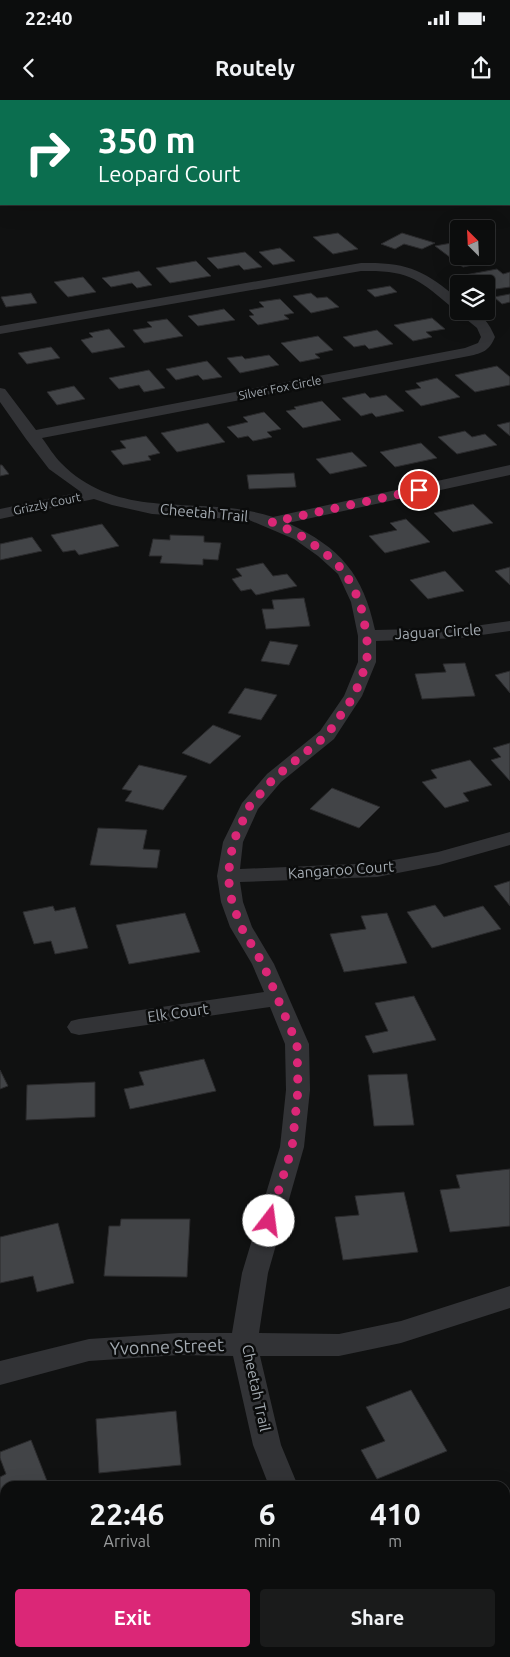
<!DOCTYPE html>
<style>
body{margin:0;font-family:Ubuntu,sans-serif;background:#1a1b1b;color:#f1f3f6;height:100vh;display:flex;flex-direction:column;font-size:19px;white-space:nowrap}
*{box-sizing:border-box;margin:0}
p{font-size:16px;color:#9a9c9d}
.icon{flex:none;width:28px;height:28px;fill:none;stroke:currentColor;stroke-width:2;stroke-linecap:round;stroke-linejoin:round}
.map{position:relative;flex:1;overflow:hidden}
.side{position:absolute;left:0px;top:1381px;width:510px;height:176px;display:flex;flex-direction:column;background:#0c0d0d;border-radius:15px 15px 0 0;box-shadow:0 5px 20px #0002,0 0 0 1px #2c2d2e}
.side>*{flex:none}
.guide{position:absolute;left:0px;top:0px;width:510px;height:105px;box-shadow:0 5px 20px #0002,0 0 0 1px #2c2d2e;background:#0b6e4f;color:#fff;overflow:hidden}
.needle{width:32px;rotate:336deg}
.tools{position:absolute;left:450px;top:120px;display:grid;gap:10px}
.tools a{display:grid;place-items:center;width:45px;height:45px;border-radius:5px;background:#0c0d0d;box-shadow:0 5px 20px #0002,0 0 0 1px #2c2d2e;font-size:25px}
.pin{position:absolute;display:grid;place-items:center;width:42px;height:42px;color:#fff;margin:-21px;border:2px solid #fff;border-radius:50%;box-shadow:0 1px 5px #0007}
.me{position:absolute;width:55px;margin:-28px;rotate:15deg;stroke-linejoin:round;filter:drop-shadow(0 0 4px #0008)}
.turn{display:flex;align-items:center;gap:18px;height:105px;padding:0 15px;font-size:22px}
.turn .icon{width:65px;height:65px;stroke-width:2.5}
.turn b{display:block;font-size:35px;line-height:42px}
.eta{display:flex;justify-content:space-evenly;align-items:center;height:85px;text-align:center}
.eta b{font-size:30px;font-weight:700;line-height:35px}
.button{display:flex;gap:10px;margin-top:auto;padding:10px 15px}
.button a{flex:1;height:58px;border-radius:5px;background:#db2777;color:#fff;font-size:20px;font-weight:700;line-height:58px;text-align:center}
.button a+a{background:#1a1b1b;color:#f1f3f6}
.status{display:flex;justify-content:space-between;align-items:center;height:35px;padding:0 25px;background:#0c0d0d;direction:ltr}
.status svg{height:14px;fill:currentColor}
header{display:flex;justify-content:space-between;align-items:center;height:65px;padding:0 15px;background:#0c0d0d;font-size:22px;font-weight:700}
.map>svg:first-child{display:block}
.building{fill:#424447;stroke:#2b2b2d}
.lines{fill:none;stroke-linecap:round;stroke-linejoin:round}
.service{fill:#323336;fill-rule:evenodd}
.minor{fill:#323336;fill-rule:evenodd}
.route{stroke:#db2777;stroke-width:9;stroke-dasharray:0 16.2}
.labels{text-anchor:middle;stroke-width:5;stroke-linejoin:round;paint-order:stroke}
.far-street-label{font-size:12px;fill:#a3aab1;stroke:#0b0c0c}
.street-label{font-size:15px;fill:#a3aab1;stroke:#0b0c0c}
.near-street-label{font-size:18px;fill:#a3aab1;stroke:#0b0c0c}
</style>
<div class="status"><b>22:40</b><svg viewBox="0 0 49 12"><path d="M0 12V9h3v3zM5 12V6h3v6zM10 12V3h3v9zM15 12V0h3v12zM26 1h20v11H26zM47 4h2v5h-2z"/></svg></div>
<header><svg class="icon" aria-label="back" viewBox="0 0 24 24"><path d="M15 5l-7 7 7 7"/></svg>Routely<svg class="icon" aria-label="share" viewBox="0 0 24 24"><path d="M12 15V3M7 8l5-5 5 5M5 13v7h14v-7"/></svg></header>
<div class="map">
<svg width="510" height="1557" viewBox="0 0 510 1557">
<rect width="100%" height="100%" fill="#101111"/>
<!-- building -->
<g class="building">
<polygon points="310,0 360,0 362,1 312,1"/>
<polygon points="338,133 358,149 333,154 313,137"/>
<polygon points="402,133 435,143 422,149 404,144 395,149 381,144"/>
<polygon points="457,142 459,143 459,156 486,156 486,153 496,160 463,167 435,146"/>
<polygon points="280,148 295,161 273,165 259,152"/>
<polygon points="245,152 262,167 244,170 239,165 218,169 207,158"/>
<polygon points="196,161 211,176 170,183 156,168"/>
<polygon points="497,169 503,174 510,172 510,187 496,189 485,181 475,183 465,175"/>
<polygon points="139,171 152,185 137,188 132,183 111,187 102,178"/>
<polygon points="83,177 96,192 68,197 54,182"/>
<polygon points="390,186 397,192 375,197 367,190"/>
<polygon points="31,193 37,203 6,207 1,197"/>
<polygon points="311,193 317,198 327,197 339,207 311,213 293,196"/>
<polygon points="510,194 510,202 502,204 494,197"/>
<polygon points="280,199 294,213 284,215 289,219 258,225 249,216 254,215 249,210 264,207 259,202"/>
<polygon points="224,209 235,220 198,226 188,216"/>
<polygon points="432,218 445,229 426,232 432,237 413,241 394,225"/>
<polygon points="167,219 183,236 144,243 133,230 152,227 147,222"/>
<polygon points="109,229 125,247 92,253 81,240 93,237 89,233"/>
<polygon points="377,230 393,244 369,249 365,245 354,247 343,237"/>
<polygon points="318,236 333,250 315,254 320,258 300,262 281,243"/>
<polygon points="51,247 60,258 27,264 18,253"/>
<polygon points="269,255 279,265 240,273 227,258 242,256 245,259"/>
<polygon points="207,261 222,277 203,280 198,275 176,280 166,269"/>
<polygon points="497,266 510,277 510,285 475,292 455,275"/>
<polygon points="149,270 165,288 144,292 139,285 119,289 109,278"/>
<polygon points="437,278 460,297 421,306 405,291 421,288 416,283"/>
<polygon points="74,286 85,299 57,305 47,292"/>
<polygon points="365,293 370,298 386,295 404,311 376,317 372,313 361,316 342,298"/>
<polygon points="322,301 341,320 303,328 286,311 296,309 294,307"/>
<polygon points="264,312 281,329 267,332 272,337 253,341 248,336 238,338 227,327 248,322 243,317"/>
<polygon points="510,322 510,336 497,325"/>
<polygon points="208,323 225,342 177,352 161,333"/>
<polygon points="465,331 472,337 485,334 497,345 457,354 438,337"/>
<polygon points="146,336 160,353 148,356 151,360 123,365 111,351 126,348 120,341"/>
<polygon points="421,343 437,358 395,367 380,352"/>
<polygon points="352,352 367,366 330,374 316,359"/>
<polygon points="0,365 2,365 9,374 0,376"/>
<polygon points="294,373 296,387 249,389 247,375"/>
<polygon points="473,404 493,423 453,432 434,413"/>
<polygon points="406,419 430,442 385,453 369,436 397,430 390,423"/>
<polygon points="102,424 119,446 79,455 75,450 63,452 51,435"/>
<polygon points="170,435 204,436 204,442 221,443 218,460 203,459 203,465 160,463 162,456 149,456 153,439 170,440"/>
<polygon points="32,437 42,451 0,460 0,444"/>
<polygon points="263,463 273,476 287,474 297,486 256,495 251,489 241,491 232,479 242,476 236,469"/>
<polygon points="510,467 510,485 495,471"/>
<polygon points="445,471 464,491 428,499 410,480"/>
<polygon points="304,498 310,526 266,529 262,509 274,509 272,500"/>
<polygon points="270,541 298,545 289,565 261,561"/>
<polygon points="465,563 475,596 422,599 415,574 446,572 443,564"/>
<polygon points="510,571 510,593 495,575"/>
<polygon points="245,588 277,595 261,620 228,613"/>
<polygon points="213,625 241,636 210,664 182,653"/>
<polygon points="510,643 510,681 491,660 501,657 493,648"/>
<polygon points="470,660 492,685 463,693 469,701 445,708 422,682 437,678 431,670"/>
<polygon points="139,665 187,676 163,710 125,701 132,691 122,689"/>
<polygon points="332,688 380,707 359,728 310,709"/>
<polygon points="98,728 147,730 143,749 160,750 157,768 90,765"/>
<polygon points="510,781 510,806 494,786"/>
<polygon points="435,805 444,817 483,806 501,829 432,848 407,812"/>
<polygon points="53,806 55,811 75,807 88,848 55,854 51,841 34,844 23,812"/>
<polygon points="185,813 200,852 129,864 116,825"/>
<polygon points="387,813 407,863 344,872 330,834 366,829 361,816"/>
<polygon points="414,896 436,940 373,953 365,936 388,931 375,903"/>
<polygon points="204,959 216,991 130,1009 124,989 144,985 139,972"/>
<polygon points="0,970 8,986 0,989"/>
<polygon points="407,974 414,1025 374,1026 368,975"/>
<polygon points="95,982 95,1017 26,1020 27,985"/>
<polygon points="510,1069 510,1126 450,1132 440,1090 460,1088 456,1075"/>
<polygon points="404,1092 418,1152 343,1160 335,1117 359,1115 355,1096"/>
<polygon points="121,1119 190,1119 187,1177 104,1176 109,1126 120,1126"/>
<polygon points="58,1123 74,1183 37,1192 33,1176 0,1183 0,1137"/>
<polygon points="411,1290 447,1351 377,1379 361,1350 385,1341 366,1307"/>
<polygon points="176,1311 181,1365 99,1373 96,1319"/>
<polygon points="31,1340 49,1386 5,1386 5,1420 0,1422 0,1377 6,1374 0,1358 0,1352"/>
<polygon points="510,1508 510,1557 501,1557 498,1552 505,1552 505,1510"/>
<polygon points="214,1552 266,1552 268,1557 202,1557"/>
</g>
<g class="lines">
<!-- service -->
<polygon class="service" points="108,0 122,0 123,1 110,1"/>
<!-- minor -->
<g class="minor">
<polygon points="396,0 410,0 411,1 397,1"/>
<rect x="509" y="20" width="1" height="7"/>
<path d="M 361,163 C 408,162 423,170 459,199 L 459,211 C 479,211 487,218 495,237 C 489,251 483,253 469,256 L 42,338 C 48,346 54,356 61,363 C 121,424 201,393 273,417 L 510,365 L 510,375 L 288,423 C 341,448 363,474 375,530 L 460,528 L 510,521 L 510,531 L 460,538 L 376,541 L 376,562 L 362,596 L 334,639 L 281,682 L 258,709 L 243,742 L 240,769 L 377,763 L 438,752 L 510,732 L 510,745 L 439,765 L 377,777 L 240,782 L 243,802 L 252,827 L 274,864 L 309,944 L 310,990 L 304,1047 L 268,1173 L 259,1233 L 339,1234 L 401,1221 L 510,1186 L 510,1208 L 401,1243 L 339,1256 L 260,1256 L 281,1345 L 298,1386 L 269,1386 L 253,1345 L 233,1256 L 179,1255 L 89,1261 L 0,1285 L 0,1261 L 89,1239 L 179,1233 L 232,1233 L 242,1173 L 280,1047 L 286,990 L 285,944 L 270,907 L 79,935 L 71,933 L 67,927 L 71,921 L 79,919 L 264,892 L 252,864 L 230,827 L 221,802 L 217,776 L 223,742 L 242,703 L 267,674 L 320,631 L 344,596 L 358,562 L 358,536 L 351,502 L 338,474 L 318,456 L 294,439 L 249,420 L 152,414 L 112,405 L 94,399 L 0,419 L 0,409 L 81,392 L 49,369 L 26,339 L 0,302 L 0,288 L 5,289 L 36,330 L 465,248 L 478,243 L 481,237 L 477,228 L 460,214 L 458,211 L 459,210 L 454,209 C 418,179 410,170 361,171 L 0,234 L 0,226 Z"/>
<polygon points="347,1552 379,1552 381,1557 349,1557"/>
</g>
</g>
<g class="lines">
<!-- route -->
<polyline class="route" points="269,1121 292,1048 298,990 297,944 263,864 241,827 232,802 228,776 233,742 249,707 274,678 327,635 354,596 367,562 367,536 360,502 345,472 324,452 300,435 272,422 419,390"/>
</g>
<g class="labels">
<!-- far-street labels -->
<g class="far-street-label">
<text transform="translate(280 288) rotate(-11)" y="4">Silver Fox Circle</text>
<text transform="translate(47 404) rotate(-12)" y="4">Grizzly Court</text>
</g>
<!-- street labels -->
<g class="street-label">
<text transform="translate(204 413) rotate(5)" y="5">Cheetah Trail</text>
<text transform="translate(438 532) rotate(-3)" y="5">Jaguar Circle</text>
<text transform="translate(341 770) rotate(-4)" y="5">Kangaroo Court</text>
<text transform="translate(178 913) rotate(-8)" y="5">Elk Court</text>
<text transform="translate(256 1288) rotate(78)" y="5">Cheetah Trail</text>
</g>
<!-- near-street labels -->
<g class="near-street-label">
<text transform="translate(167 1247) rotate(-2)" y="6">Yvonne Street</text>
</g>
</g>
</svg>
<div class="tools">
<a><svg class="needle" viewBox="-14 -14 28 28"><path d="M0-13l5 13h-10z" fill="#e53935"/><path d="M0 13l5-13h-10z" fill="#9a9c9d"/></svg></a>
<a><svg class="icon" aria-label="layers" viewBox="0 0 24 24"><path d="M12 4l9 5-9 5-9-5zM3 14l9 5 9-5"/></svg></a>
</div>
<div class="pin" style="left:419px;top:390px;background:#d93025"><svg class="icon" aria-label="arrive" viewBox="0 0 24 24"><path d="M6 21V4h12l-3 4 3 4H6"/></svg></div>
<svg class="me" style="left:269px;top:1121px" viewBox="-20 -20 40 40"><circle r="19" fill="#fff"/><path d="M0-13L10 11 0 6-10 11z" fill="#db2777"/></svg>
<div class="guide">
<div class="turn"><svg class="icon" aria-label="right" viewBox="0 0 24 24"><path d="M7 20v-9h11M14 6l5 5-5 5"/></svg><div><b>350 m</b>Leopard Court</div></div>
</div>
<section class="side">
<div class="eta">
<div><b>22:46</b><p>Arrival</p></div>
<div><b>6</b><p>min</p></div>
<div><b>410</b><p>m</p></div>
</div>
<div class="button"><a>Exit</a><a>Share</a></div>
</section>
</div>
